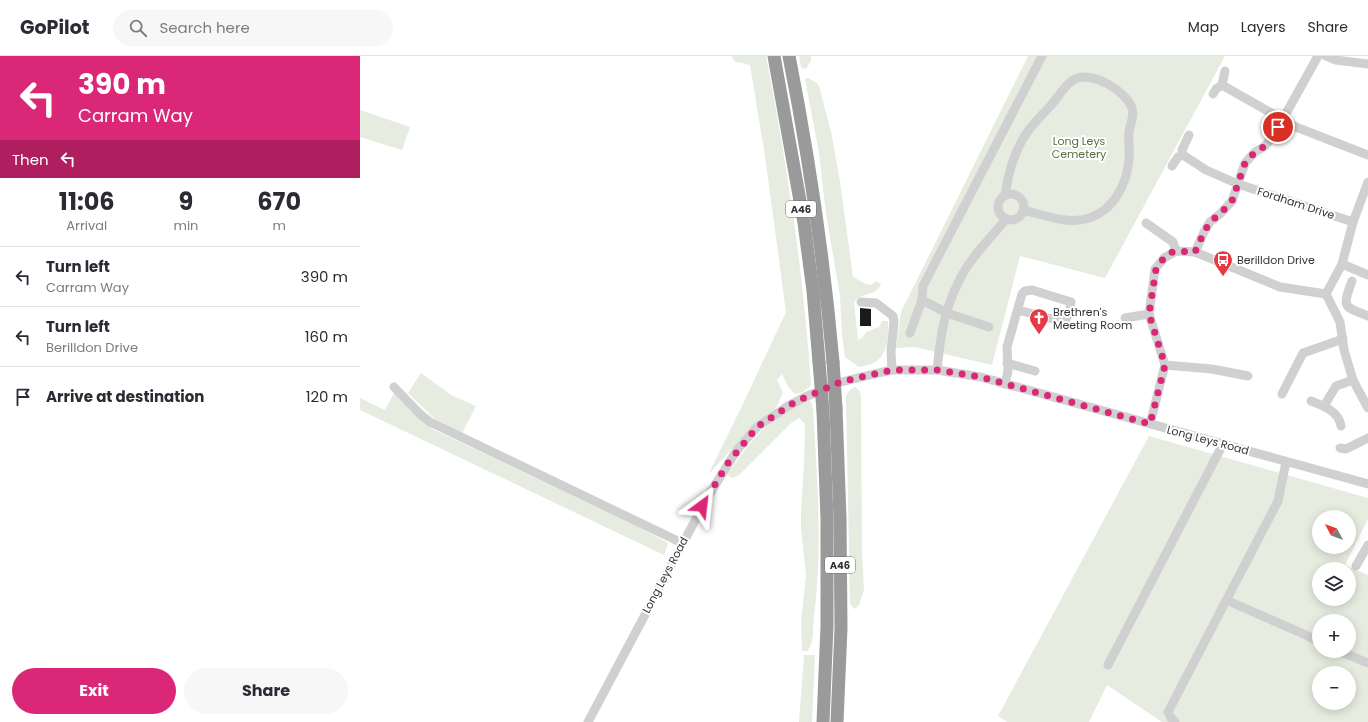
<!DOCTYPE html>
<meta charset="utf-8">
<style>
body{margin:0;font-family:Poppins,sans-serif;background:#f7f7f7;color:#2b2b33;height:100vh;display:flex;flex-direction:column;font-size:15px;white-space:nowrap}
*{box-sizing:border-box;margin:0}
p{font-size:13px;color:#7c7c81}
.icon{flex:none;width:22px;height:22px;fill:none;stroke:currentColor;stroke-width:2;stroke-linecap:round;stroke-linejoin:round}
.map{position:relative;flex:1;overflow:hidden}
.sheet{display:flex;flex-direction:column;background:#fff;width:360px}
.sheet>*{flex:none}
.banner{background:#db2777;color:#fff;overflow:hidden}
.needle{width:26px;rotate:311deg}
.fabs{position:absolute;left:952px;top:454px;display:grid;gap:8px}
.fabs a{display:grid;place-items:center;width:44px;height:44px;border-radius:50%;background:#fff;box-shadow:0 2px 10px #0003;font-size:20px}
.pin{position:absolute;display:grid;place-items:center;width:34px;height:34px;color:#fff;margin:-17px;border:2px solid #fff;border-radius:50%;box-shadow:0 1px 4px #0007}
.me{position:absolute;width:44px;margin:-22px;rotate:30deg;stroke-linejoin:round;filter:drop-shadow(0 0 3px #0008)}
.turn{display:flex;align-items:center;gap:14px;height:84px;padding:0 12px;font-size:18px}
.turn .icon{width:52px;height:52px;stroke-width:2.5}
.turn b{display:block;font-size:28px;line-height:34px}
.then{display:flex;align-items:center;height:38px;padding:0 12px;background:#0003;gap:8px;font-size:15px}
.eta{display:flex;justify-content:space-evenly;align-items:center;height:68px;text-align:center}
.eta b{font-size:24px;font-weight:700;line-height:28px}
.cta{display:flex;gap:8px;margin-top:auto;padding:8px 12px}
.cta a{flex:1;height:46px;border-radius:24px;background:#db2777;color:#fff;font-size:16px;font-weight:700;line-height:46px;text-align:center}
.cta a+a{background:#f7f7f7;color:#2b2b33}
ul{padding:0;list-style:none}
li{display:flex;align-items:center;gap:12px;height:60px;padding:0 12px;border-top:1px solid #e1e1e2}
li div{flex:1}
li b{display:block;font-size:15px}
li em{font-style:normal}
header{display:flex;align-items:center;gap:24px;box-sizing:border-box;height:56px;padding:0 20px;background:#fff;border-bottom:1px solid #e1e1e2}
header strong{font-size:19px}
nav{display:flex;gap:22px;margin-inline-start:auto;font-size:14px}
.search{width:280px;height:36px;background:#f7f7f7;display:flex;align-items:center;gap:10px;box-sizing:border-box;padding:0 14px;border-radius:22px;color:#7c7c81;font-size:15px}
main{display:flex;flex:1;min-height:0}
.map>svg:first-child{display:block}
.green{fill:#e6ecdf;fill-rule:evenodd}
.building{fill:#1a1a1a}
.lines{fill:none;stroke-linecap:round;stroke-linejoin:round}
.minor{stroke:#d0d0d0;stroke-width:9}
.highway{stroke:#9a9a9a;stroke-width:13}
.highway-bridge{stroke:#9a9a9a;stroke-width:13}
.route{stroke:#db2777;stroke-width:7;stroke-dasharray:0 12.6}
.labels{text-anchor:middle;stroke-width:4;stroke-linejoin:round;paint-order:stroke}
.shield{fill:#fff;stroke:#707070;stroke-width:1}
.shield-label{font-size:10px;font-weight:bold;fill:#333}
.park-label{font-size:11px;fill:#56703f;stroke:#fff}
.street-label{font-size:11px;fill:#333;stroke:#fff}
.poi-label{font-size:11px;fill:#333;stroke:#fff;text-anchor:start}
</style>
<header>
<strong>GoPilot</strong>
<div class="search"><svg class="icon" aria-label="search" viewBox="0 0 24 24"><circle cx="10" cy="10" r="6"/><path d="M15 15l6 6"/></svg>Search here</div>
<nav><a>Map</a><a>Layers</a><a>Share</a></nav>
</header>
<main>
<section class="sheet">
<div class="banner">
<div class="turn"><svg class="icon" aria-label="left" viewBox="0 0 24 24"><path d="M17 20v-9H6M10 6l-5 5 5 5"/></svg><div><b>390 m</b>Carram Way</div></div>
<div class="then">Then<svg class="icon" aria-label="left" viewBox="0 0 24 24"><path d="M17 20v-9H6M10 6l-5 5 5 5"/></svg></div>
</div>
<div class="eta">
<div><b>11:06</b><p>Arrival</p></div>
<div><b>9</b><p>min</p></div>
<div><b>670</b><p>m</p></div>
</div>
<ul>
<li><svg class="icon" aria-label="left" viewBox="0 0 24 24"><path d="M17 20v-9H6M10 6l-5 5 5 5"/></svg><div><b>Turn left</b><p>Carram Way</p></div><em>390 m</em></li>
<li><svg class="icon" aria-label="left" viewBox="0 0 24 24"><path d="M17 20v-9H6M10 6l-5 5 5 5"/></svg><div><b>Turn left</b><p>Berilldon Drive</p></div><em>160 m</em></li>
<li><svg class="icon" aria-label="arrive" viewBox="0 0 24 24"><path d="M6 21V4h12l-3 4 3 4H6"/></svg><div><b>Arrive at destination</b></div><em>120 m</em></li>
</ul>
<div class="cta"><a>Exit</a><a>Share</a></div>
</section>
<div class="map">
<svg width="1008" height="666" viewBox="0 0 1008 666">
<rect width="100%" height="100%" fill="#fff"/>
<!-- green -->
<g class="green">
<path d="M 372,0 L 406,0 C 427,109 444,219 451,330 L 441,337 L 435,338 L 429,332 L 422,318 L 417,324 L 423,337 L 416,352 L 391,372 L 348,419 L 383,348 L 426,256 L 405,100 L 390,9 L 374,5 Z"/>
<polygon points="439,0 451,0 451,5 446,13 441,12"/>
<polygon points="668,0 865,0 745,222 660,200 632,309 555,291 536,292 541,256"/>
<path d="M 448,22 L 457,27 L 459,30 L 472,80 L 480,126 L 493,221 L 506,228 L 511,229 L 516,225 L 521,228 C 516,241 503,235 494,246 L 498,284 L 502,282 L 506,276 L 519,271 L 522,265 L 528,265 C 529,289 526,308 499,311 L 485,301 L 482,279 L 480,240 L 466,158 L 459,97 L 445,23 Z"/>
<polygon points="0,54 50,71 42,94 0,81"/>
<polygon points="61,317 91,339 116,350 102,377 75,363 48,337"/>
<polygon points="495,331 500,335 501,344 502,498 504,534 499,549 495,553 490,548 486,340 490,334"/>
<polygon points="34,337 72,373 273,468 308,487 304,499 0,354 0,342 25,354"/>
<path d="M 448,343 L 451,346 L 453,353 C 457,422 463,491 454,560 C 452,574 455,582 448,595 L 442,595 L 441,565 L 446,520 L 441,472 L 441,455 L 444,410 L 445,368 L 439,362 L 431,367 L 378,420 L 372,422 L 367,419 L 387,391 L 401,375 L 418,361 Z"/>
<path d="M 789,380 L 1008,442 L 1008,463 L 985,509 L 1008,519 L 1008,666 L 802,666 L 747,629 L 729,666 L 648,666 L 638,660 ZM 959,461 L 989,461 L 989,491 L 959,491 ZM 959,513 L 989,513 L 989,543 L 959,543 ZM 959,565 L 989,565 L 989,595 L 959,595 ZM 959,617 L 989,617 L 989,647 L 959,647 Z"/>
<polygon points="444,599 455,599 452,666 439,666"/>
</g>
<!-- building -->
<polygon class="building" points="500,252 511,253 511,270 500,270"/>
<g class="lines">
<!-- minor -->
<g class="minor">
<polyline points="966,0 976,4 1008,8"/>
<polyline points="862,29 936,71 1008,99"/>
<polyline points="853,38 856,33 862,29 865,15"/>
<polyline points="823,99 846,114 878,128 993,166"/>
<polyline points="823,99 822,94 829,79"/>
<polyline points="812,110 818,101 823,99"/>
<circle cx="651" cy="151" r="13"/>
<path d="M 645,140 C 648,118 655,93 668,75 C 675,65 684,57 692,48 C 699,40 705,28 715,23 C 733,15 766,35 772,52 C 775,60 770,68 769,76 C 768,85 770,94 769,103 C 767,128 754,154 729,162 C 708,169 684,159 663,154"/>
<polyline points="786,167 813,186 816,195"/>
<polyline points="835,196 844,176 850,166 861,157 872,145 885,107 895,96 905,90 914,79 958,0"/>
<polyline points="982,208 1008,219"/>
<path d="M 992,225 C 982,252 983,250 1008,260"/>
<polyline points="966,238 982,208 993,166 1008,126"/>
<polyline points="562,244 563,230 682,0"/>
<polyline points="501,246 516,247 533,260 534,266 531,295 532,314"/>
<polyline points="765,262 789,258"/>
<polyline points="550,277 562,244 587,257 629,271"/>
<polyline points="647,307 675,315"/>
<polyline points="805,309 852,313 888,320"/>
<path d="M 577,314 C 580,283 584,255 598,227 C 608,204 630,183 646,163"/>
<polyline points="645,328 648,315 647,291 662,238 665,235 672,234 711,246 709,258 704,266 658,254"/>
<polyline points="34,331 60,358 70,366 322,487"/>
<polyline points="922,338 943,297 983,283"/>
<path d="M 951,345 C 963,350 979,355 981,370"/>
<polyline points="964,350 976,330 993,324"/>
<polyline points="790,368 805,309 789,258 795,213 804,202 816,195 835,196 920,231 966,238 980,266 984,294 993,324 1008,352"/>
<polyline points="980,392 986,393 1008,382"/>
<polyline points="996,510 1008,489"/>
<polyline points="866,544 946,579 959,586"/>
<polyline points="979,595 1008,607"/>
<polyline points="748,609 863,388"/>
<polyline points="228,666 347,442 377,394 397,371 428,350 445,341 481,326 514,318 532,314 577,314 621,321 1008,428"/>
<polyline points="815,666 811,662 808,656 918,445 926,406"/>
</g>
<!-- highway -->
<g class="highway">
<polyline points="414,0 444,167 453,235 459,306"/>
<path d="M 429,0 C 449,101 464,203 473,306"/>
<polyline points="476,352 480,462 481,572 477,666"/>
<polyline points="463,355 467,463 467,570 463,666"/>
</g>
<!-- highway-bridge -->
<g class="highway-bridge">
<polyline points="459,306 463,355"/>
<polyline points="473,306 476,352"/>
</g>
</g>
<g class="lines">
<!-- route -->
<polyline class="route" points="342,450 368,407 397,371 435,346 480,326 532,314 577,314 621,321 790,368 805,309 789,258 796,213 804,202 810,197 816,195 835,196 844,176 850,166 861,157 872,145 885,107 895,96 905,90 914,79 918,71"/>
</g>
<!-- icons -->
<defs>
<symbol id="bus-pin" viewBox="-11 -11 22 30"><path d="M0 17L-7.5 6A9.5 9.5 0 1 1 7.5 6Z" fill="#e63946" stroke="#fff"/><path d="M-5-6H5V4H4V6H2V4H-2V6H-4V4H-5ZM-3.5-4V0h7V-4ZM-3.5 1.2v1.5H-2V1.2ZM2 1.2v1.5H3.5V1.2Z" fill="#fff"/></symbol>
<symbol id="church-pin" viewBox="-11 -11 22 30"><path d="M0 17L-7.5 6A9.5 9.5 0 1 1 7.5 6Z" fill="#e63946" stroke="#fff"/><path d="M-1.2-6h2.4v3.5h3.3v2.4h-3.3V6h-2.4V-.1h-3.3v-2.4h3.3Z" fill="#fff"/></symbol>
</defs>
<g fill-rule="evenodd">
<use href="#bus-pin" x="852" y="193" width="22" height="30"/>
<use href="#church-pin" x="668" y="251" width="22" height="30"/>
</g>
<g class="labels">
<!-- shield labels -->
<g class="shield">
<rect x="426" y="145" width="30" height="16" rx="3"/>
<rect x="465" y="501" width="30" height="16" rx="3"/>
</g>
<g class="shield-label">
<text x="441" y="157">A46</text>
<text x="480" y="513">A46</text>
</g>
<!-- park labels -->
<g class="park-label">
<text x="719" y="89">Long Leys<tspan x="719" dy="13">Cemetery</tspan></text>
</g>
<!-- street labels -->
<g class="street-label">
<text transform="translate(936 147) rotate(18)" y="4">Fordham Drive</text>
<text transform="translate(848 384) rotate(15)" y="4">Long Leys Road</text>
<text transform="translate(305 519) rotate(-62)" y="4">Long Leys Road</text>
</g>
<!-- poi labels -->
<g class="poi-label">
<text x="877" y="208">Berilldon Drive</text>
<text x="693" y="260">Brethren's<tspan x="693" dy="13">Meeting Room</tspan></text>
</g>
</g>
</svg>
<div class="fabs">
<a><svg class="needle" viewBox="-14 -14 28 28"><path d="M0-13l5 13h-10z" fill="#e53935"/><path d="M0 13l5-13h-10z" fill="#7c7c81"/></svg></a>
<a><svg class="icon" aria-label="layers" viewBox="0 0 24 24"><path d="M12 4l9 5-9 5-9-5zM3 14l9 5 9-5"/></svg></a>
<a>+</a>
<a>−</a>
</div>
<div class="pin" style="left:918px;top:71px;background:#d93025"><svg class="icon" aria-label="arrive" viewBox="0 0 24 24"><path d="M6 21V4h12l-3 4 3 4H6"/></svg></div>
<svg class="me" style="left:342px;top:450px" viewBox="-20 -20 40 40"><path d="M0-17L14 15 0 8-14 15z" fill="#db2777" stroke="#fff" stroke-width="4"/></svg>
</div>
</main>
